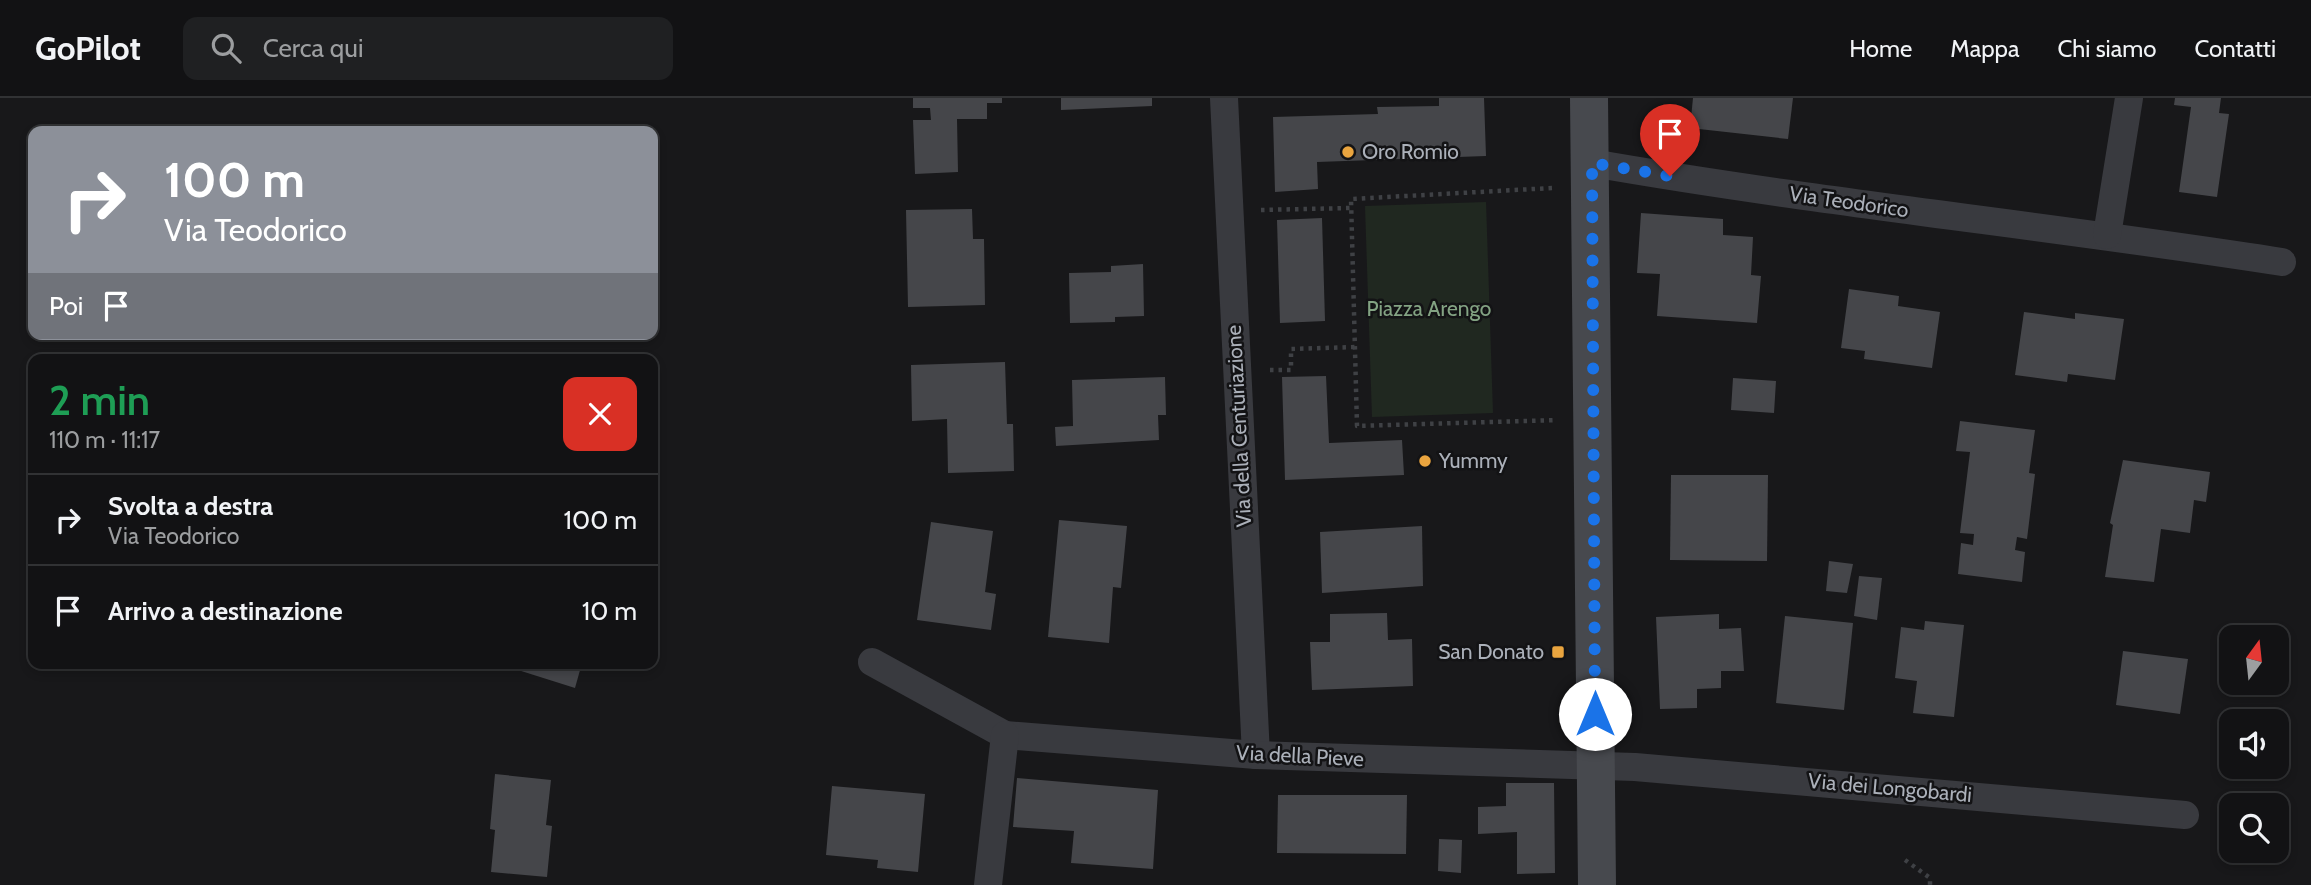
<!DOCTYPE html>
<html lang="it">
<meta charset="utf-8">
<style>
body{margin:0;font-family:Cabin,sans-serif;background:#1f2022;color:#f1f3f6;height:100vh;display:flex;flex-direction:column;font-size:26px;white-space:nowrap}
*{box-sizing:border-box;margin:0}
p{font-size:23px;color:#9c9ea0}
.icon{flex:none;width:38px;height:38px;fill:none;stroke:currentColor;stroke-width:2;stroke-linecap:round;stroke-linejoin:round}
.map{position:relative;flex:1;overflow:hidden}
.details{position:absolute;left:28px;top:256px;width:630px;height:315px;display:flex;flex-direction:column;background:#121214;border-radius:14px;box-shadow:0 4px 10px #0003,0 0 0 2px #313234}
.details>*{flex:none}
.top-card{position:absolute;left:28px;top:28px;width:630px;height:214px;border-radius:14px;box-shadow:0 4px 10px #0003,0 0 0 2px #313234;background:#8c9099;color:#fff;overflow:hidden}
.needle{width:46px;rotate:15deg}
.tools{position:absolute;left:2219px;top:527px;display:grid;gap:14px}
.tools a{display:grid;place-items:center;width:70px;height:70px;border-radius:14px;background:#121214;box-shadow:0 4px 10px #0003,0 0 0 2px #313234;font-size:35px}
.pin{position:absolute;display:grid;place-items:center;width:60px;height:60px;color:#fff;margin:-72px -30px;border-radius:50% 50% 50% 0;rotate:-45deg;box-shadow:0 0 7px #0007}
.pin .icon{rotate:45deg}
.me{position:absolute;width:77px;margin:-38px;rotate:0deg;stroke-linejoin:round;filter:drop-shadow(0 0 5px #0008)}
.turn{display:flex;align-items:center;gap:24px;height:147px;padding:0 21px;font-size:32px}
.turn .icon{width:91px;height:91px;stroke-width:2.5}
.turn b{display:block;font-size:49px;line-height:60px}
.then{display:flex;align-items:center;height:66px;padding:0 21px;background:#0003;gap:14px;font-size:26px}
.round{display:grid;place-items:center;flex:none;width:74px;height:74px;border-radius:14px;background:#1f2022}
.head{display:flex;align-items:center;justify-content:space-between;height:119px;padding:0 21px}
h1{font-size:42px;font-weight:600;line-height:52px;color:#1e9e55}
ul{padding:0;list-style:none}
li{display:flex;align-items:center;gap:21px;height:91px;padding:0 21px;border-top:2px solid #313234}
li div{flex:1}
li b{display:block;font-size:26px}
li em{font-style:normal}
header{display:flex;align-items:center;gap:42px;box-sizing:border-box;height:98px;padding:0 35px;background:#121214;border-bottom:2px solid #313234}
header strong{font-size:33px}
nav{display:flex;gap:38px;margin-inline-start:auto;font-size:24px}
.search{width:490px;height:63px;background:#1f2022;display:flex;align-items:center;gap:18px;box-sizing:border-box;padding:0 24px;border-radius:14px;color:#9c9ea0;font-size:26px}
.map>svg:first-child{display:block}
.green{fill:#202820}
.building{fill:#45464a}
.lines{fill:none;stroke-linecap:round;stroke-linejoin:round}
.path{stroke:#3f4145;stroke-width:4.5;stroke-dasharray:3.5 5;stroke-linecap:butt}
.street{stroke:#393a3f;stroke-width:28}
.secondary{stroke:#47494e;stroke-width:38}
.route{stroke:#1a73e8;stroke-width:12;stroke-dasharray:0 21.6}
.poi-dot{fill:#eaa53f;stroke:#131315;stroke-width:2.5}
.labels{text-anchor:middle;stroke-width:5;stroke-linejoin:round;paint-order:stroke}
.poi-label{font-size:21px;fill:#abb0b9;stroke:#131315;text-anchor:start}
.street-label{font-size:21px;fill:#abb0b9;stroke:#131315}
.park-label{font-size:21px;fill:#83a383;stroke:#131315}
</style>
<header>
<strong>GoPilot</strong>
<div class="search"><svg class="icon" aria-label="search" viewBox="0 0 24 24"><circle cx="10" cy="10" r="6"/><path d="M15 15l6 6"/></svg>Cerca qui</div>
<nav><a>Home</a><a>Mappa</a><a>Chi siamo</a><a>Contatti</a></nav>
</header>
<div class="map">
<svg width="2311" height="787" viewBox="0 0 2311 787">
<rect width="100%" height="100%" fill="#18181a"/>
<!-- green -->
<polygon class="green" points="1486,104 1493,315 1372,319 1365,108"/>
<!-- building -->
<g class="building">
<polygon points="913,0 1002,0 1002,5 987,5 987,21 957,21 958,74 915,76 913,22 931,22 930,10 913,10"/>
<polygon points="1061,0 1152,0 1152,8 1061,12"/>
<polygon points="1439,0 1484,0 1486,58 1317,64 1318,91 1275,94 1273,19 1378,16 1377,9 1439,8"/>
<polygon points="1693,0 1793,0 1788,41 1690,30"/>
<polygon points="2175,0 2221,0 2219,15 2229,16 2217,99 2179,94 2191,9 2174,7"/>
<polygon points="972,111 973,141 984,141 985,207 908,209 906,112"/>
<polygon points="1641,115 1723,121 1723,137 1753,139 1751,177 1761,178 1757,225 1657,218 1660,176 1637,175"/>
<polygon points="1322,120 1325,223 1280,225 1277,122"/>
<polygon points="1143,166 1144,218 1115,219 1115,224 1070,225 1069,175 1111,174 1111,168"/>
<polygon points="1849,191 1899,198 1898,208 1940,214 1932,270 1864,261 1865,253 1841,250"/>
<polygon points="2024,214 2075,221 2075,215 2124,221 2115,282 2068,276 2067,284 2015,277"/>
<polygon points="1005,264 1007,326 1013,326 1014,373 948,375 947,321 912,323 911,267"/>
<polygon points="1326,278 1329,345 1402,342 1404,377 1285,382 1282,279"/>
<polygon points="1165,279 1166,317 1158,317 1159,342 1056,348 1055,329 1073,328 1072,282"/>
<polygon points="1733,280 1776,283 1774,315 1731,312"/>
<polygon points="1960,323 2035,332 2029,375 2035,376 2027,441 2017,439 2015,452 2025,454 2022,484 1958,476 1961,445 1973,447 1974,436 1960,435 1970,354 1956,353"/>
<polygon points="2123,362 2210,374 2206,404 2194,402 2190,435 2161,431 2154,484 2105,479 2113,427 2110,425"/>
<polygon points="1671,377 1768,377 1767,463 1670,462"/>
<polygon points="1059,422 1127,428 1121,490 1113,489 1109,545 1048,539"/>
<polygon points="931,424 993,433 985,494 996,496 991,532 917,522"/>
<polygon points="1422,428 1423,488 1322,495 1320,434"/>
<polygon points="1829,463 1853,466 1847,495 1826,493"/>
<polygon points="1859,478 1882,480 1877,522 1854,518"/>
<polygon points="1387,515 1388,542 1412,541 1413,588 1312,592 1310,544 1330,544 1330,516"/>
<polygon points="1719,516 1719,531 1741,530 1744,573 1721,573 1721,590 1697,591 1697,610 1660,611 1656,519"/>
<polygon points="1785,518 1853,525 1844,612 1776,605"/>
<polygon points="1925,523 1964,527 1954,619 1913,615 1917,583 1895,580 1901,529 1924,532"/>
<polygon points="2123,553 2188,561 2180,616 2116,607"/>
<polygon points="520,565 582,565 575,590 518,572"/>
<polygon points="495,676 551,682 546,727 552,728 547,779 491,774 495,732 490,731"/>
<polygon points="1017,680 1158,692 1153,771 1071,765 1074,733 1013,729"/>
<polygon points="1506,685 1554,685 1555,775 1517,776 1517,734 1478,736 1478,709 1506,708"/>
<polygon points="832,688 925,696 918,774 877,770 878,762 826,757"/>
<polygon points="1278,697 1407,697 1406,756 1277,755"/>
<polygon points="1439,741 1462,742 1461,775 1438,773"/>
</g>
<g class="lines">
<!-- path -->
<g class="path">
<polyline points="1552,90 1351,101 1357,328 1557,322"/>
<polyline points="1261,112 1351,110"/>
<polyline points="1270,272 1291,272 1291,251 1355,249"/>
<polyline points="1905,762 1930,780 1930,787"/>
</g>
<!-- street -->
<g class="street">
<polyline points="1224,0 1256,657"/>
<path d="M 1592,65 C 1821,105 2052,128 2282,164"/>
<polyline points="2107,137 2129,0"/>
<polyline points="872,564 1005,637 1256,657 1635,669 2185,717"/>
<polyline points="988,787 1005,637"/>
</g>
<!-- secondary -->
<polyline class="secondary" points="1589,0 1597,787"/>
</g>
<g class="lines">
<!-- route -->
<polyline class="route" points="1595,616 1592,65 1670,78"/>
</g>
<!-- markers -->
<g class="poi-dot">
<circle cx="1348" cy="54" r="7"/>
<circle cx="1425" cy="363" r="7"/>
<rect x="1551" y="547" width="14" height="14" rx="3.5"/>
</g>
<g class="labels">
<!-- poi labels -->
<g class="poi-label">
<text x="1362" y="61">Oro Romio</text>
<text x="1439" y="370">Yummy</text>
<text x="1544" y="561" text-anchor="end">San Donato</text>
</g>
<!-- street labels -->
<g class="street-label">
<text transform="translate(1849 104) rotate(8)" y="7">Via Teodorico</text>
<text transform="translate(1239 328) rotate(-93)" y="7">Via della Centuriazione</text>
<text transform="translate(1300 658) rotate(3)" y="7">Via della Pieve</text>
<text transform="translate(1890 690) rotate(5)" y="7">Via dei Longobardi</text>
</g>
<!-- park labels -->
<g class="park-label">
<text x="1429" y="218">Piazza Arengo</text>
</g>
</g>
</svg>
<div class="tools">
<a><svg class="needle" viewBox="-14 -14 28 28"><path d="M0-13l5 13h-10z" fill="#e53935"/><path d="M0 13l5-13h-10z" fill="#9c9ea0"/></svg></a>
<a><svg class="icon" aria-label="sound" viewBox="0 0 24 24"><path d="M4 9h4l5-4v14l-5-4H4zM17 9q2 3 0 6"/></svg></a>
<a><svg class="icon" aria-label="search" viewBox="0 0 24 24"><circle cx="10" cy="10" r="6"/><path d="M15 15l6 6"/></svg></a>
</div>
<div class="pin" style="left:1670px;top:78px;background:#d93025"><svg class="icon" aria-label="arrive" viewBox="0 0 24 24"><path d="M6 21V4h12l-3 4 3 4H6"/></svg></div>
<svg class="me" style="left:1595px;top:616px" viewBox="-20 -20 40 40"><circle r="19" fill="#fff"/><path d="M0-13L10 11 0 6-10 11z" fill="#1a73e8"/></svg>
<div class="top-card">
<div class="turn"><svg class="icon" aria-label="right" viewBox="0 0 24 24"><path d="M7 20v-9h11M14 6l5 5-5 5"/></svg><div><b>100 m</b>Via Teodorico</div></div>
<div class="then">Poi<svg class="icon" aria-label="arrive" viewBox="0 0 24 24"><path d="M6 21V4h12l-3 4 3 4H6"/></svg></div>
</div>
<section class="details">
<div class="head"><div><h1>2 min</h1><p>110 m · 11:17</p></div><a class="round" style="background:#d93025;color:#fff"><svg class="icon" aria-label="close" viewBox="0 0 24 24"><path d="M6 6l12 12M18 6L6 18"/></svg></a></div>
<ul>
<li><svg class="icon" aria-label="right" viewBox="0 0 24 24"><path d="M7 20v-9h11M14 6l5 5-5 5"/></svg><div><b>Svolta a destra</b><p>Via Teodorico</p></div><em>100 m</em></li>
<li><svg class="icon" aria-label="arrive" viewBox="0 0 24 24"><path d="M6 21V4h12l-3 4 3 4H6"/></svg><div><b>Arrivo a destinazione</b></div><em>10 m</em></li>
</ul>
</section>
</div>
